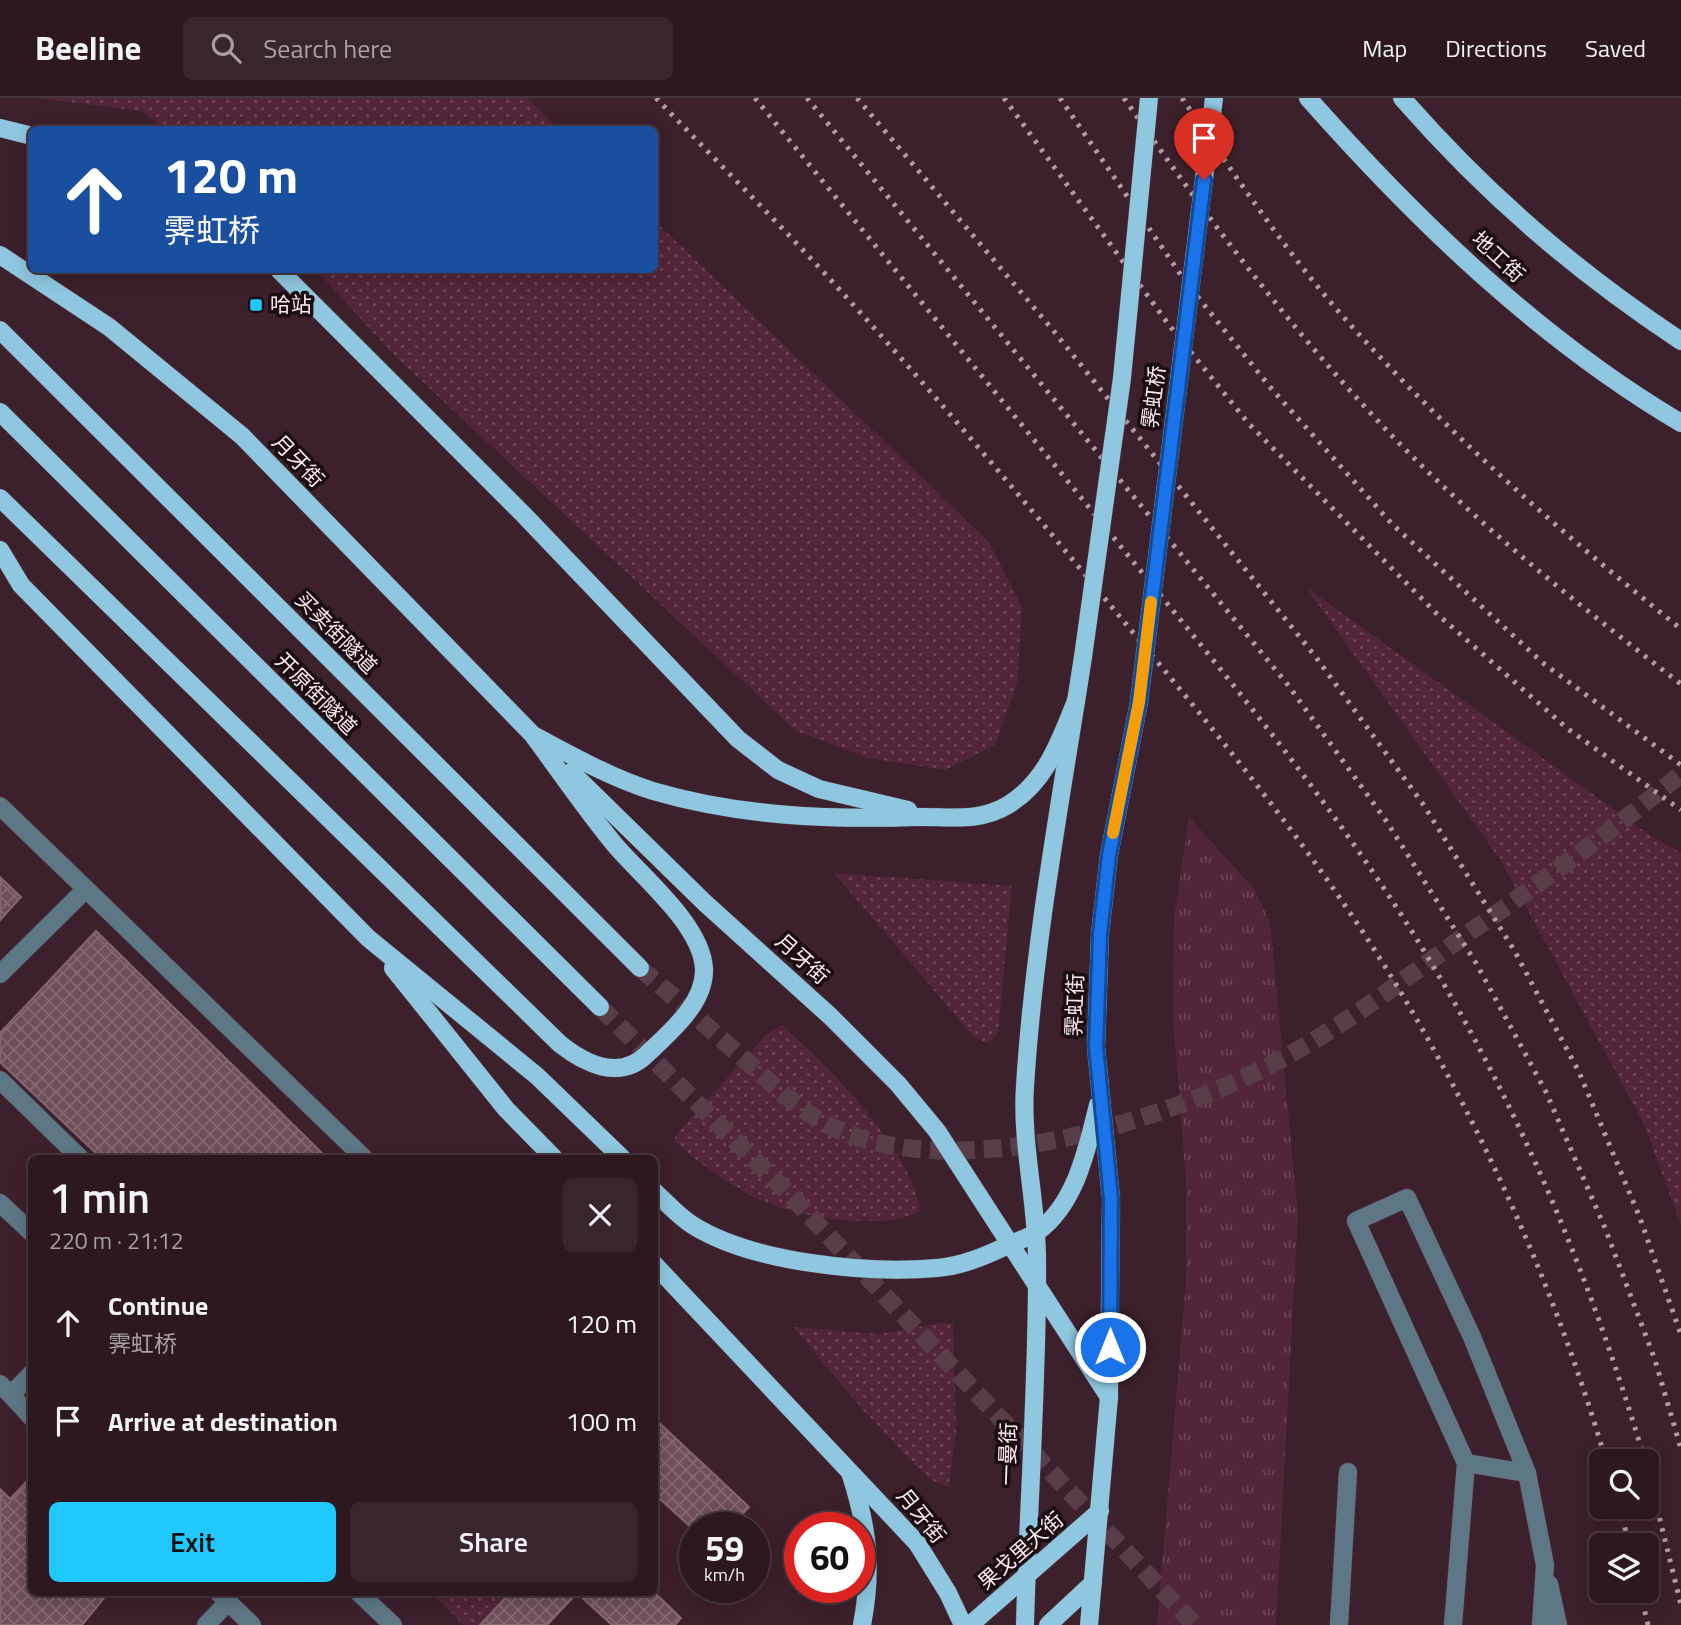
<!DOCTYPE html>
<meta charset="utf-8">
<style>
body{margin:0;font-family:"Titillium Web","Noto Sans SC",sans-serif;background:#39252d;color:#f1f3f6;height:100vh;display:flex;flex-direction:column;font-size:26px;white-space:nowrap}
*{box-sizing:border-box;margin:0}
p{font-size:23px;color:#a7a0a5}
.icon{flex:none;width:38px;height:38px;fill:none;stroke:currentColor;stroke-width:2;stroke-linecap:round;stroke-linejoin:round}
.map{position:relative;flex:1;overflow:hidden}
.sheet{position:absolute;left:28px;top:1057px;width:630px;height:441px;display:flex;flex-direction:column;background:#2d1820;border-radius:10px;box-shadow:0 4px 18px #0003,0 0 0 2px #48373e}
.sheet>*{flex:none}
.top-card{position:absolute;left:28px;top:28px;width:630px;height:147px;border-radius:10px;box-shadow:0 4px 18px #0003,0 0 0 2px #48373e;background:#1a4fa0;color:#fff;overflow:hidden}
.controls{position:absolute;left:1589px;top:1351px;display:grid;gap:14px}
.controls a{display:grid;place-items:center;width:70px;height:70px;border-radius:10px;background:#2d1820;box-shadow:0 4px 18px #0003,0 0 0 2px #48373e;font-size:35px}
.speed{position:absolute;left:679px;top:1414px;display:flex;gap:14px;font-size:35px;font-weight:700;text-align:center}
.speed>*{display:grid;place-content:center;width:91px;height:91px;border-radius:50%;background:#2d1820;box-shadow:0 4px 18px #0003,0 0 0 2px #48373e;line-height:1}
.speed small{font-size:18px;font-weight:400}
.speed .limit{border:10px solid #d22;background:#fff;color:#111}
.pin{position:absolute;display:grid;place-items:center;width:60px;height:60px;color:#fff;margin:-72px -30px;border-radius:50% 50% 50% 0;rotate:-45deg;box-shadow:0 0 7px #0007}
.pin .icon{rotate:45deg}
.me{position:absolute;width:77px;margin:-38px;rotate:0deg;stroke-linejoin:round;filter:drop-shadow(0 0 5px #0008)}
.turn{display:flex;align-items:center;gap:24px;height:147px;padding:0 21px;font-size:32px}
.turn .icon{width:91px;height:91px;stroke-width:2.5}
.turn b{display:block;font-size:49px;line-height:60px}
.round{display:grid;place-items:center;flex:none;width:74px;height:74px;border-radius:10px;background:#39252d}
.headline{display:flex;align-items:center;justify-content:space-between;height:119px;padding:0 21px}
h1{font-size:42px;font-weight:600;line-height:52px}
.action{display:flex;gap:14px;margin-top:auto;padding:14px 21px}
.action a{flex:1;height:80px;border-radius:10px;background:#20c9fd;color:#111;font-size:28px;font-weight:600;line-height:80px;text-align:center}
.action a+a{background:#39252d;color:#f1f3f6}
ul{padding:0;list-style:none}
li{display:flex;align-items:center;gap:21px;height:98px;padding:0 21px}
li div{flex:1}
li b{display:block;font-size:26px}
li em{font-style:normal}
header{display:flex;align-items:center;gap:42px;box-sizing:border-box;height:98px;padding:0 35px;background:#2d1820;border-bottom:2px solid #48373e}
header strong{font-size:33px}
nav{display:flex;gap:38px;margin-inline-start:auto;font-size:24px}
.search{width:490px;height:63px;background:#39252d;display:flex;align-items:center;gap:18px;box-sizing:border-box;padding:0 24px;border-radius:10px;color:#a7a0a5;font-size:26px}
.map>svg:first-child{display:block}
.grass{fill:url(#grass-dots)}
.park{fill:url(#park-tufts)}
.building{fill:url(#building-cross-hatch);stroke:#876572;stroke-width:2}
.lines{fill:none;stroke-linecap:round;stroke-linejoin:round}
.major-tunnel{stroke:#593e49;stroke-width:18;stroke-dasharray:18 9;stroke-linecap:butt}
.minor-casing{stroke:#573c47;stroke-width:19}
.major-casing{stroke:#573c47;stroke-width:19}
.minor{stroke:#5d7884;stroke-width:18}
.major{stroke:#8ec7df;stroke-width:18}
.rail{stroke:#b29ba4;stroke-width:5;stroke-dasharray:3.5 7;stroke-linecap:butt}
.major-bridge-casing{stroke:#573c47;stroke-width:19;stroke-linecap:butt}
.major-bridge{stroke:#8ec7df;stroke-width:18}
.route-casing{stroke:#114b97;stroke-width:18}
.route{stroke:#1a73e8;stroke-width:12}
.slow{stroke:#f59e0b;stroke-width:12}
.poi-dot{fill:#20c9fd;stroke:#1b0e13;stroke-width:2.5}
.labels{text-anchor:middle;stroke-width:7;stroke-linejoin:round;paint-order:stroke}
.street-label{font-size:21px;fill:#fde9f0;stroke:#1b0e13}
.poi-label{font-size:21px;fill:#fde9f0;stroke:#1b0e13;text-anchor:start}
</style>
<header>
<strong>Beeline</strong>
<div class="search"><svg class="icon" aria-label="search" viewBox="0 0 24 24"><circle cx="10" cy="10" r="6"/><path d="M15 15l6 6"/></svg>Search here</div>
<nav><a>Map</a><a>Directions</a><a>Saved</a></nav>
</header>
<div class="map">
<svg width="1681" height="1527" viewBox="0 0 1681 1527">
<defs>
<pattern id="grass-dots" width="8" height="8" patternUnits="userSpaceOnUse" patternTransform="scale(1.75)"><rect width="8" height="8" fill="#532538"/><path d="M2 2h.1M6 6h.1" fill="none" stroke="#6d4555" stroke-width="1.8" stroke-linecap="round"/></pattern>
<pattern id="park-tufts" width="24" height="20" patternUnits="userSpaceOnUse" patternTransform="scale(1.75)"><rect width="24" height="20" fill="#532538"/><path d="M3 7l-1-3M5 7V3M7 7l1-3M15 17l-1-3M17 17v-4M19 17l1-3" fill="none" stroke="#6d4555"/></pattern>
<pattern id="building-cross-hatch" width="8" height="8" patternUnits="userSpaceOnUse" patternTransform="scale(1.75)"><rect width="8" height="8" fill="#6e4e5a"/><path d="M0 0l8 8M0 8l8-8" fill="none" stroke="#846872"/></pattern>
</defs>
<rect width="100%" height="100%" fill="#3c202b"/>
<!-- grass -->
<g class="grass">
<polygon points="39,0 527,0 559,31 164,31 141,13"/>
<polygon points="655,123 989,444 1022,510 1017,586 995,647 945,672 869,660 796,633 394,257 316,172 654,172"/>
<polygon points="1306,489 1645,734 1681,755 1681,1126 1642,1022 1501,763"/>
<polygon points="834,775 1012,788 998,934 989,946 974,939"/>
<path d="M 782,927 C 829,969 911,1050 920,1113 C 879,1135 788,1118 748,1096 C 722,1081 694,1063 674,1042 L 680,1032 L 767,936 Z"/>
<polygon points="941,1225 953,1226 956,1333 949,1388 935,1384 923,1375 864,1313 793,1229 879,1236"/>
<polygon points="433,1495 511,1495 480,1527 463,1527"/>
</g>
<!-- park -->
<polygon class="park" points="1189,719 1254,791 1270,824 1298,1117 1276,1527 1157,1527 1186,1183 1186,1081 1173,919 1174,820"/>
<!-- building -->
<g class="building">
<polygon points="0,779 21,799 0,822"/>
<polygon points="96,833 327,1060 101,1060 0,964 0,935"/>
<polygon points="654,1320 749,1409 729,1430 695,1430 695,1433 660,1401 654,1407"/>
<polygon points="32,1378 32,1494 109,1494 82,1527 0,1527 0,1391 10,1401"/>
<polygon points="511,1494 654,1494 681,1520 675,1527 612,1527 577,1495 547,1527 480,1527"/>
</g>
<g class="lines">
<!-- major-tunnel -->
<g class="major-tunnel">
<path d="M 640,870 C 675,900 710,931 745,962 C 777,990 807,1021 848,1036 C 979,1084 1180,1019 1296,953 C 1359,917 1418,871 1477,829 C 1547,780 1615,730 1681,676"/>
<polyline points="600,909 791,1098 1195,1527"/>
</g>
<defs>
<g id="minor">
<polyline points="0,708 86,791 0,876"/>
<polyline points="86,791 364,1060"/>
<polyline points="0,982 80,1060"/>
<polyline points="0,1105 32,1135"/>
<polyline points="0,1286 11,1297 32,1275"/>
<polyline points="11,1297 32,1320"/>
<polyline points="1466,1365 1527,1375"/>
<polyline points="1549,1486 1558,1527"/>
<polyline points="218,1494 252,1527"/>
<polyline points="358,1494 393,1527"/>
<polyline points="206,1527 228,1504"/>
<polyline points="1339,1527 1348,1374"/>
<polyline points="1453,1527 1466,1365 1356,1123 1407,1100 1472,1239 1527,1375 1545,1467 1541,1527"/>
</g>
<g id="major">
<path d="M 1308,0 C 1417,123 1539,241 1681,325"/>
<path d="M 1402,0 C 1487,97 1574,172 1681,243"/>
<polyline points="0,30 32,38"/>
<path d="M 0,157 L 109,229 L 242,338 L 533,637 C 571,657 611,680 653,693 C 738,718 827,722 916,719 C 949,718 978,725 1008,707 C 1047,683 1060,642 1076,603"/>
<polyline points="279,172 523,416 738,641 778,672 819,691 908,712"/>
<polyline points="0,232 640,870"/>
<polyline points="0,314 600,909"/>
<path d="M 0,400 L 560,946 C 584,965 619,983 646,957 C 669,935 705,906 704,871 C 702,827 642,779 615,747 C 587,713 561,675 535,640"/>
<polyline points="0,452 21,487 368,840 537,978 622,1060"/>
<polyline points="571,674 705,805 830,918 898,986 937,1033 1109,1299"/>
<polyline points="393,870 506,1011 554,1060"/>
<path d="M 654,1093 C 667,1105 679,1119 694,1128 C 754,1165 868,1176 937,1170 C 964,1168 989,1156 1013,1145 C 1020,1142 1030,1139 1037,1134 C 1076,1106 1087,1051 1098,1007"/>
<polyline points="654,1166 917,1445 948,1495 963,1527"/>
<path d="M 850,1374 C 868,1430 873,1469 862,1527"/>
<polyline points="970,1527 1100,1413"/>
<path d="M 1025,1527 C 1028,1406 1038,1284 1037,1162 C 1037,1104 1021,1046 1025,988 C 1034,844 1061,701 1083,559"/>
<polyline points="1048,1527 1093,1485"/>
<polyline points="1089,1527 1109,1299 1111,1100 1096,949 1100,836 1109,757 1139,604"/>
</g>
</defs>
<!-- minor casing -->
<use href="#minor" class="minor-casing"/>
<!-- major casing -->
<use href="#major" class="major-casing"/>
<!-- minor -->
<use href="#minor" class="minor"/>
<!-- major -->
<use href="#major" class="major"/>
<!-- rail -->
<g class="rail">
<path d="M 656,0 C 720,67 786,132 848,201 C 937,299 1022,400 1106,502 C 1210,627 1316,753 1400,893 C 1488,1040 1558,1199 1606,1363"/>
<path d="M 755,0 C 880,154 1006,307 1131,461 C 1240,595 1351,728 1439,878 C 1529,1031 1595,1194 1645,1363"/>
<polyline points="807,0 1288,587 1387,724 1476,865 1546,994 1605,1130 1655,1262 1681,1351"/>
<polyline points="857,0 1052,231 1315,558 1423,706 1514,852 1579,974 1640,1120 1681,1237"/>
<polyline points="1004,0 1169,227 1249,326 1436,515 1568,631 1681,712"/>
<polyline points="1060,0 1185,183 1270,289 1392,426 1543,565 1681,667"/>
<path d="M 1124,0 C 1207,120 1294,236 1395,341 C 1483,431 1581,509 1681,586"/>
<path d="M 1182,0 C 1232,73 1281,147 1339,214 C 1442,331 1559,433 1681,531"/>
<polyline points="1647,1369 1681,1507"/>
<polyline points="1620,1409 1629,1447"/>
<polyline points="1640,1493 1648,1527"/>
</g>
<defs>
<g id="major-bridge">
<polyline points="1083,559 1122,280 1149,0"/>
<polyline points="1139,604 1214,0"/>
</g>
</defs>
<!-- major-bridge casing -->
<use href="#major-bridge" class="major-bridge-casing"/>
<!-- major-bridge -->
<use href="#major-bridge" class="major-bridge"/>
</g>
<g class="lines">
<defs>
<polyline id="route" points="1110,1249 1111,1100 1096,949 1100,836 1109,757 1139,604 1204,82"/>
</defs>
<!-- route casing -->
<use href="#route" class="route-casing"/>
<!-- route -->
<use href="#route" class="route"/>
<!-- slow -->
<polyline class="slow" points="1113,735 1139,604 1151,504"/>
</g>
<!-- markers -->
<rect class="poi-dot" x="249" y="200" width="14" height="14" rx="3.5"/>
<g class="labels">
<!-- street labels -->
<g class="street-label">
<text transform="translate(1498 159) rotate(43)" y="7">地工街</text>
<text transform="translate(1154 299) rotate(-83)" y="7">霁虹桥</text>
<text transform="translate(298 363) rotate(46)" y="7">月牙街</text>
<text transform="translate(336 535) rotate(45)" y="7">买卖街隧道</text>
<text transform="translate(316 596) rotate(45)" y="7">开原街隧道</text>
<text transform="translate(802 861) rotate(42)" y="7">月牙街</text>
<text transform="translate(1075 907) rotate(-88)" y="7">霁虹街</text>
<text transform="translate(1008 1356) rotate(-88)" y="7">一曼街</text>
<text transform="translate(921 1418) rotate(51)" y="7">月牙街</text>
<text transform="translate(1021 1453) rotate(-41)" y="7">果戈里大街</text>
</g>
<!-- poi labels -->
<g class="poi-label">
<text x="270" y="214">哈站</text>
</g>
</g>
</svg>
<div class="controls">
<a><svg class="icon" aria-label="search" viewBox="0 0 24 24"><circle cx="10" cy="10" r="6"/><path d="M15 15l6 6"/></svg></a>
<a><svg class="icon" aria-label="layers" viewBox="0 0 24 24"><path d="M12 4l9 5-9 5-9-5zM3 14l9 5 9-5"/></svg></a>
</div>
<div class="speed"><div>59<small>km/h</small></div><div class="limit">60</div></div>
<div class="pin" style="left:1204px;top:82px;background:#d93025"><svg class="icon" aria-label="arrive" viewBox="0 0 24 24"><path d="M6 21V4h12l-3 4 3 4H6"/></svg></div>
<svg class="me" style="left:1110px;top:1249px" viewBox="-20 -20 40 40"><circle r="17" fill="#1a73e8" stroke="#fff" stroke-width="3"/><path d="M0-11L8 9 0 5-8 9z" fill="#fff"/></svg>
<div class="top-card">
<div class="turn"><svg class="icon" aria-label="ahead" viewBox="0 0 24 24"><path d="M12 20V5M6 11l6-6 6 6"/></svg><div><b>120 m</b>霁虹桥</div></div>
</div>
<section class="sheet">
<div class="headline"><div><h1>1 min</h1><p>220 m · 21:12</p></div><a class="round"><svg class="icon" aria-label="close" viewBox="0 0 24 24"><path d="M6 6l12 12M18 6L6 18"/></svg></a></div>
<ul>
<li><svg class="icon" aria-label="ahead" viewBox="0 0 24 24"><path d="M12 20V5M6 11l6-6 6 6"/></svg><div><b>Continue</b><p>霁虹桥</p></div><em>120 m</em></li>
<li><svg class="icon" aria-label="arrive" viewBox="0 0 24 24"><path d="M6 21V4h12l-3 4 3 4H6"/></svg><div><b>Arrive at destination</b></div><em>100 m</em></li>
</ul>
<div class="action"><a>Exit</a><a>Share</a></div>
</section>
</div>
